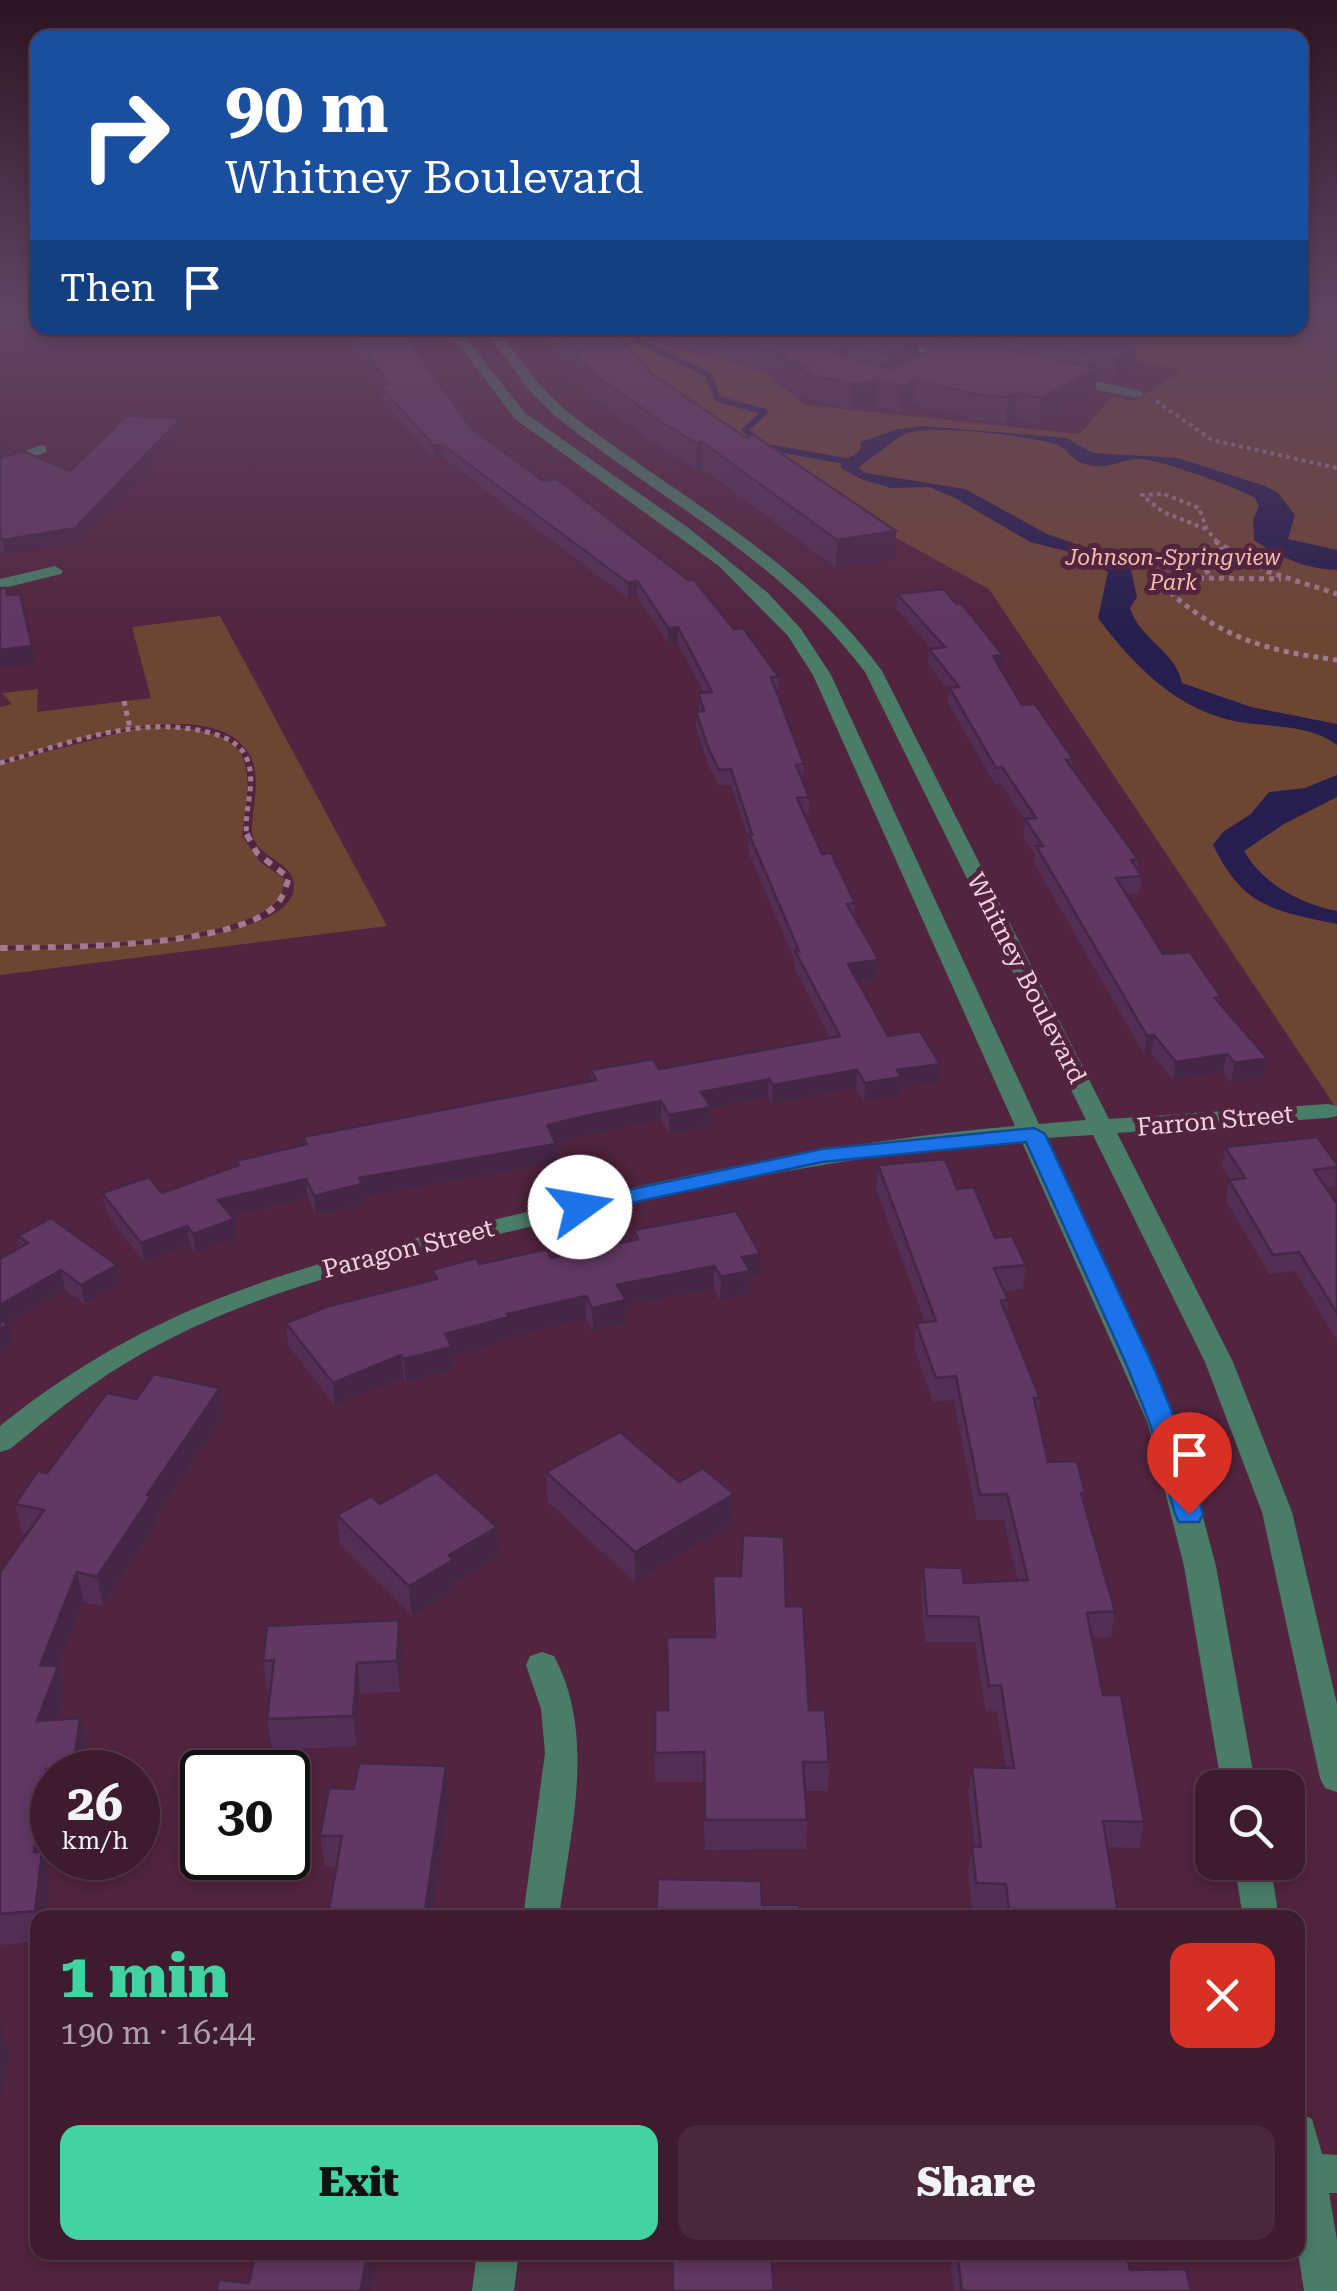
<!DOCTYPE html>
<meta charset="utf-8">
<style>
body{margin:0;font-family:"Roboto Serif",serif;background:#49283b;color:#f1f3f6;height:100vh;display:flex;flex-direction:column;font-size:38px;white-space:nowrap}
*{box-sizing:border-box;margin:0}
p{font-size:32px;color:#ada1aa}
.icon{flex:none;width:55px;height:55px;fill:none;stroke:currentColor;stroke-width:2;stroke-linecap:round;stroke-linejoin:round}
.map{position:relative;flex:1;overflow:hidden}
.panel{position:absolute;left:30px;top:1910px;width:1275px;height:350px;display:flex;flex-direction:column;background:#3e1b2f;border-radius:20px;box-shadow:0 5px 15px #0003,0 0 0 2px #57394b}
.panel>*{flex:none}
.hud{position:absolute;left:30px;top:30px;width:1278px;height:305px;border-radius:20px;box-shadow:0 5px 15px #0003,0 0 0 2px #57394b;background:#1a4fa0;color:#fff;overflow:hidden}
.fabs{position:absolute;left:1195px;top:1770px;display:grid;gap:20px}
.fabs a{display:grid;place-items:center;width:110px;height:110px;border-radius:20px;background:#3e1b2f;box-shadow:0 5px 15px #0003,0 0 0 2px #57394b;font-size:50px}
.speed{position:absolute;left:30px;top:1750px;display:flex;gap:20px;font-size:50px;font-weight:700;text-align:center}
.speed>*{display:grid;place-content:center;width:130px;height:130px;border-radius:50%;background:#3e1b2f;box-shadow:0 5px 15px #0003,0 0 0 2px #57394b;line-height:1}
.speed small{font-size:25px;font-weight:400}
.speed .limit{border:5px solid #111;border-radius:15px;background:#fff;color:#111}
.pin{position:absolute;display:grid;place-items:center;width:85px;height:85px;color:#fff;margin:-102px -42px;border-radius:50% 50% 50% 0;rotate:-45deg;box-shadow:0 0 10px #0007}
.pin .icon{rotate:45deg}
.me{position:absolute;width:110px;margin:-55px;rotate:77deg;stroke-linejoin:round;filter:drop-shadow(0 0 8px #0008)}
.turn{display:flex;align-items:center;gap:35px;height:210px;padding:0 30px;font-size:45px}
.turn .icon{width:130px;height:130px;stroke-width:2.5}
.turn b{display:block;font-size:70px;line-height:85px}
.then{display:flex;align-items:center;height:95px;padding:0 30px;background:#0003;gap:20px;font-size:38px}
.round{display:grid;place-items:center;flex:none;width:105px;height:105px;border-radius:20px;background:#49283b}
.head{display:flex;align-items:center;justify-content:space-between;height:170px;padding:0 30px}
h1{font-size:60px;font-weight:800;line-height:75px;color:#41d4a1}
.cta{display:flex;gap:20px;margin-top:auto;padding:20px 30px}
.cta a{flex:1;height:115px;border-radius:20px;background:#41d4a1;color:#111;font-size:40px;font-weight:800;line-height:115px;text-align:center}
.cta a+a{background:#49283b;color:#f1f3f6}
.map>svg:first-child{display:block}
.green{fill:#6e4533}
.water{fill:#251e4f}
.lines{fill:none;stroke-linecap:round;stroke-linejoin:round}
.stream{stroke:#251e4f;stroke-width:6}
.path-far2{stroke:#a07a8f;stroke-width:4;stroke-dasharray:4 4;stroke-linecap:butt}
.path-far1{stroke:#a07a8f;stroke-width:5;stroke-dasharray:5 5;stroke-linecap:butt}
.path{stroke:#a07a8f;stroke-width:6;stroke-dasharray:8 8;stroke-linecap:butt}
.minor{fill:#497d67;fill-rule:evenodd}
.wall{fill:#532f55;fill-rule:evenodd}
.shaded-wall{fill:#442645}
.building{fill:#613763;stroke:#442645;stroke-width:2.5}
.route{fill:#1a73e8;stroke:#114b97;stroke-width:2.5}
.labels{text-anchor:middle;stroke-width:10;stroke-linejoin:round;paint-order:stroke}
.far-park-label{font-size:22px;font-style:italic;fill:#f6c0a8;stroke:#52243f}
.street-label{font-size:25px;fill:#f0d2e1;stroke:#52243f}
</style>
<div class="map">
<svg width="1337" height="2291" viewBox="0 0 1337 2291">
<rect width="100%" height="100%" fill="#52243f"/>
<!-- green -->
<g class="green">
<polygon points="1300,314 1337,314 1337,1109 989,589 715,438 598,328 647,328 647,339 719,361 809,363 771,379 806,405 1080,434 1112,397 1134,401 1181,371 995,328 1300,328"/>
<path d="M 220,616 L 387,926 L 0,975 L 0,950 C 44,949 295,951 294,885 C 293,859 250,858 252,827 C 253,804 262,773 248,752 C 208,690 54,748 0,761 L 0,707 L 12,704 L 2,693 L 38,689 L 37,712 L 151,698 L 132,627 Z"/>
<path d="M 138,728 C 170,726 236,724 245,764 C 251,787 245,813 242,836 L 260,862 L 284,878 L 282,896 C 240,948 64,945 0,946 L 0,764 Z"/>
</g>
<!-- water -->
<g class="water">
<path d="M 923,426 L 1066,438 L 1093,453 L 1178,458 L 1265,486 L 1278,493 L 1295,515 L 1288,539 L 1337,550 L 1337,570 C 1307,569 1278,557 1254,540 L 1253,520 L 1259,506 L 1255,498 C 1239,488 1156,458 1139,459 C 1123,459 1110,468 1093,466 C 1069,462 1070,448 1055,444 C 1028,436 924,422 901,436 C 895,440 864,463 858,468 L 866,473 L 965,489 L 1047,534 L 1123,560 L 1131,570 L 1137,597 L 1130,608 C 1140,640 1175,650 1182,683 L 1251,707 L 1337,724 L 1337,745 C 1312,725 1271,727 1239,722 C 1178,711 1134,666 1098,618 L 1108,572 L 1066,551 L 1030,542 L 955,498 L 929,487 L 891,488 L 861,479 L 841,468 L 841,463 L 860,451 L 861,442 L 898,429 Z"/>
<path d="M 1337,775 L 1337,797 L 1284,824 L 1244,851 C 1263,884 1300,904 1337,911 L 1337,924 C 1274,911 1243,907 1213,845 L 1223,832 L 1251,814 L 1269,792 L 1305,788 Z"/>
</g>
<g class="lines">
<!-- stream -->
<polyline class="stream" points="632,328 639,342 708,374 718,399 765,412 745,430 767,447 851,462"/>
<!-- path-far2 -->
<g class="path-far2">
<polyline points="1156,401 1212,440 1337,468"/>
<polyline points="1206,529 1163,512 1142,495 1164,494 1199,508 1207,530 1219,544"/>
</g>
<!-- path-far1 -->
<g class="path-far1">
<polyline points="1215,541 1266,571 1337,594"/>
<path d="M 1221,547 L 1223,558 C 1211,577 1184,575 1173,595 C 1226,640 1269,651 1337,660"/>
<polyline points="1199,578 1281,579"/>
<polyline points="124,701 130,728"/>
<path d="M 0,763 C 69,743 139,714 211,733 C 226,737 241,744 247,759 C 257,784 243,811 247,836"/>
</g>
<!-- path -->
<path class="path" d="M 0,948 C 57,947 248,949 280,900 C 284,894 286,885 289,878 L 257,853 L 246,833"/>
<!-- minor -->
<g class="minor">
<path d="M 446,328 L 458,328 L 525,413 L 690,529 L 768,593 L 801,629 L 831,675 L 1039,1124 L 1086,1120 L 865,672 C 777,556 665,504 554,415 L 527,388 L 484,328 L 496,328 L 537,382 L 564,409 C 673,495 799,556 882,671 L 1109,1119 L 1328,1104 L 1337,1106 L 1337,1116 L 1328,1118 L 1117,1133 L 1233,1362 L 1292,1512 L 1337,1704 L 1337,1792 L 1325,1788 L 1320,1778 L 1262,1512 L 1205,1362 L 1093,1135 L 1045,1138 L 1178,1424 L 1216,1566 L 1256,1788 L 1222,1788 L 1184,1566 L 1148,1424 L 1021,1140 C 861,1153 706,1184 550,1222 C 406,1257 255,1285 126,1363 C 84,1388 48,1418 10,1449 L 0,1452 L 0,1426 C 168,1290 332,1258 536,1210 C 697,1172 850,1140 1015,1126 L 813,675 L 788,636 L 719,566 L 515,419 Z"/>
<polygon points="813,328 835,328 968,358 961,362"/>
<polygon points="1064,375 1137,390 1144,394 1137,398 1059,382 1059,376"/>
<polygon points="41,445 46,446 46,452 0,470 0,461"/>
<polygon points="55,566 63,571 61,574 0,589 0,579"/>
<path d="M 542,1652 L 554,1656 C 597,1737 570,1831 559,1918 L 523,1918 L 545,1753 L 541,1709 L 526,1665 L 530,1656 Z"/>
<polygon points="1234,1862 1270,1862 1279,1918 1243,1918"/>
<polygon points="1298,2113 1312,2119 1322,2154 1337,2155 1337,2193 1329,2193 1337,2240 1337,2291 1304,2291 1298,2252"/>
<polygon points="477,2252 519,2252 514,2291 472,2291"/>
</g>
</g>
<!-- wall -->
<g class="wall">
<polygon points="346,328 400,328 471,428 734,629 779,677 778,692 777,692 804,764 803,780 809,797 809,814 804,814 822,854 855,903 854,916 879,960 877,978 857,980 888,1036 940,1064 939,1082 900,1088 900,1096 864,1101 856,1088 772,1104 768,1097 711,1108 710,1126 669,1134 661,1119 585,1135 555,1142 556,1162 364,1197 364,1204 316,1215 308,1198 232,1217 234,1219 237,1238 196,1253 190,1245 144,1262 106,1212 102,1193 162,1193 237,1165 236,1161 304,1145 303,1137 591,1081 591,1070 659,1069 830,1038 795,969 795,961 748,851 749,840 731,785 719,786 709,766 696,728 696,712 699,712 698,693 704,693 677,642 668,643 637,596 628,598 444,458 435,460 381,399 380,386 381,386 361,355"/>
<polygon points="537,328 610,328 652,374 895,559 836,568 702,468 696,469 663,449 592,398 574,376 574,369"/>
<path d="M 627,328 L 1087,328 L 1134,372 L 1113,384 L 1096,380 L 1095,393 L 1039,424 L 1015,418 L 1006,423 L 978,420 L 913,405 L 900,412 L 875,407 L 852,409 L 805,399 L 805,396 L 797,394 L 797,388 L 781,385 L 781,379 ZM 919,342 L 934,345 L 931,350 L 919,356 Z"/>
<polygon points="183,431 78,542 5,555 0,551 0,458 70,471"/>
<polygon points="897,594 1003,655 1002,670 1022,705 1073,759 1072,767 1138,859 1137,869 1142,876 1139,893 1126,894 1163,954 1221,997 1220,1003 1264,1077 1231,1082 1223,1072 1173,1080 1151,1053 1144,1054 1034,863 1035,854 1023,836 1025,820 1000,783 995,784 948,703 949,691 928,664 929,649 931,648 896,609"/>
<polygon points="1225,1147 1337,1164 1335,1186 1325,1187 1337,1204 1337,1340 1295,1271 1269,1274 1226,1200 1229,1180 1231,1180 1222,1166"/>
<polygon points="878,1165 957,1189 995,1238 1026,1265 1023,1289 1004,1291 1008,1300 1007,1315 1040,1398 1038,1416 1048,1462 1085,1493 1083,1500 1115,1611 1111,1637 1092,1638 1103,1695 1144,1822 1139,1848 1107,1847 1119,1918 1003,1918 1002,1910 972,1909 968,1872 972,1846 975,1846 968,1793 972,1767 1006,1768 997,1711 986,1712 975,1642 925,1642 921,1592 923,1567 964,1583 1018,1581 1004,1520 977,1520 954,1400 933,1402 914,1347 916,1323 925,1322 876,1189"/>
<polygon points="634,1230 760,1276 750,1278 750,1294 720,1300 714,1288 626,1306 626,1323 593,1331 586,1319 510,1337 510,1340 452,1356 454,1370 406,1382 404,1378 335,1406 288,1345 286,1323 433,1280 432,1270 479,1264 551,1258 634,1240"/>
<polygon points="18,1236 117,1265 120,1284 85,1304 65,1290 7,1323 12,1343 0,1353 20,1248"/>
<polygon points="224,1416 155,1519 156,1525 103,1606 84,1602 59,1666 65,1696 56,1720 87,1748 83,1772 52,1772 52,1808 45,1863 50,1882 46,1918 38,1918 38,1941 0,1945 0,1572 27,1534 22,1533 15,1504 47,1473"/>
<polygon points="546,1472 679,1482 733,1524 635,1582 548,1502"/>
<polygon points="380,1504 497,1527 499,1557 455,1583 456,1590 412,1616 340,1545 337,1515"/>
<polygon points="713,1576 786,1606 809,1710 829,1762 828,1791 805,1791 807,1820 806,1849 705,1850 703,1782 655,1782 655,1710 668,1710 713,1637"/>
<polygon points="402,1651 400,1692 360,1694 357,1746 272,1750 267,1719 270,1691 267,1691 263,1661"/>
<polygon points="446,1766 449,1796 432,1918 267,1918 328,1914 336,1867 325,1866 320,1836 354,1789"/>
<polygon points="952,2252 1126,2252 1130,2270 1191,2291 954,2291 951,2265"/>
</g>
<!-- shaded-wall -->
<g class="shaded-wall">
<polygon points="0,314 38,314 38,317 0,325"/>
<polygon points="920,333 918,357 887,378 889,354"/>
<polygon points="847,344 846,368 835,351"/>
<polygon points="1137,348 1134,372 1113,384 1116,359"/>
<polygon points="1098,368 1095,393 1039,424 1041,398"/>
<polygon points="914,380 913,405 900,412 902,387"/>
<polygon points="877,381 875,407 852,409 853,384"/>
<polygon points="1017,393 1015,418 1006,423 1008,397"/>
<polygon points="181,418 183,431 78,542 5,555 3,540"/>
<polygon points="3,442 5,455 0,457 0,443"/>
<polygon points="702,442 702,468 696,469 696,443"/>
<polygon points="443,445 444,458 435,460 434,446"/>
<polygon points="896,531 895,559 836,568 837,540"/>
<polygon points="637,581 637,596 628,598 628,583"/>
<polygon points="678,627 677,642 668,643 668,628"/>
<polygon points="32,646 35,664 0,668 0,650"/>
<polygon points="1003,655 1002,670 993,656"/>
<polygon points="879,960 877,978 847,981 848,964"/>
<polygon points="1154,1035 1151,1053 1144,1054 1147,1036"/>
<polygon points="1227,1054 1223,1072 1173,1080 1176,1062"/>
<polygon points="1267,1058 1264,1077 1231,1082 1235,1063"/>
<polygon points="940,1064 939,1082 900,1088 900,1096 864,1101 865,1083 897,1070"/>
<polygon points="857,1070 856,1088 772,1104 773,1085"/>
<polygon points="769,1079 768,1097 711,1108 710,1126 669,1134 669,1115 701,1092"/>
<polygon points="661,1101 661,1119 548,1144 547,1125"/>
<polygon points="556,1144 556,1162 364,1197 364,1204 316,1215 314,1196 359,1178"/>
<polygon points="306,1179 308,1198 221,1219 218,1200"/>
<polygon points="234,1219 237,1238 196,1253 193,1234"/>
<polygon points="187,1226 190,1245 144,1262 141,1243"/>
<polygon points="760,1254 760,1276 750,1278 750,1294 720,1300 721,1277 742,1257"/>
<polygon points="117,1265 120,1284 85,1304 81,1285"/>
<polygon points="714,1266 714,1288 626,1306 626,1323 593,1331 592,1308 617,1285"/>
<polygon points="61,1270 65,1290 0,1327 0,1305"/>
<polygon points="586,1296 586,1319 510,1337 510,1340 452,1356 454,1370 406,1382 404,1359 445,1334 507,1314"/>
<polygon points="8,1324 12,1343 0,1353 0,1330"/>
<polygon points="401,1355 404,1378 335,1406 333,1383"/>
<polygon points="220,1388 224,1416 155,1519 156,1525 103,1606 97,1577 147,1495"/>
<polygon points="734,1494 733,1524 635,1582 635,1552"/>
<polygon points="497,1527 499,1557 455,1583 456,1590 412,1616 409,1586 449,1555"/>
<polygon points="77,1572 84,1602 59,1666 65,1696 45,1751 37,1721 40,1665"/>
<polygon points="399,1620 402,1651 400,1692 397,1661"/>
<polygon points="357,1663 360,1694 357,1746 353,1716"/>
<polygon points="80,1718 87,1748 83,1772 74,1772 73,1767"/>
<polygon points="446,1766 449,1796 432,1918 424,1918"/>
<polygon points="46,1769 52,1793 52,1808 45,1863 50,1882 46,1918 38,1919 35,1911 34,1852"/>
<polygon points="1,2025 10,2055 0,2101 0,2029"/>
<polygon points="368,2252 378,2252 370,2291 360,2291"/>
</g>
<!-- building -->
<g class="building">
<polygon points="351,328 400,328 471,428 543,481 557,479 688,580 693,579 734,629 743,628 779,677 771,677 804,764 796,765 809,797 797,798 822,854 831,853 855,903 847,904 879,960 848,964 888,1036 920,1031 940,1064 897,1070 901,1077 865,1083 857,1070 773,1085 769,1079 701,1092 711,1107 669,1115 661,1101 585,1116 547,1125 556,1144 359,1178 362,1184 314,1196 306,1179 218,1200 234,1219 193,1234 187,1226 141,1243 102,1193 149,1177 162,1193 239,1165 236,1161 307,1144 303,1137 596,1080 591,1070 653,1059 659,1069 840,1036 795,951 799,951 749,834 752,834 731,769 719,770 709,750 696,712 704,711 698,693 712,692 678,627 668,628 637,581 628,583 443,445 434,446 380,386 388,385"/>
<polygon points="558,328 610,328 652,374 745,437 755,436 896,531 837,540 702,442 696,443 663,423 592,373 574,351 579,351"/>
<polygon points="698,328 895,328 920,333 917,339 889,354 847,344 835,351 838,355 890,369 931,350 940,336 1098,368 1041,398 1017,393 1008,397 980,395 914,380 902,387 877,381 853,384 806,374 810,372 798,369 807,365 781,360 788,357"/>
<polygon points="964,328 1087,328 1093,332 1111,330 1137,348 1116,359"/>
<polygon points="126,416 181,418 75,528 3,540 0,537 0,458 23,451 70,471"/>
<polygon points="0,588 6,588 7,595 20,594 32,646 0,650"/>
<polygon points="943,589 957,604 961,603 1003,655 993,656 1022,705 1035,704 1073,759 1066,760 1138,859 1131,860 1142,876 1116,878 1163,954 1190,952 1221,997 1215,998 1267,1058 1235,1063 1227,1054 1176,1062 1154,1035 1147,1036 1036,846 1043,846 1025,819 1036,818 1002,767 996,768 949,687 959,687 929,649 945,647 897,594"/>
<polygon points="1317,1137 1337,1164 1337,1167 1314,1170 1337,1204 1337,1313 1299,1252 1273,1255 1229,1180 1245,1178 1225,1147"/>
<polygon points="945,1159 957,1189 974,1187 995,1238 1012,1236 1026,1265 994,1268 1008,1300 1001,1301 1040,1398 1034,1398 1048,1462 1077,1461 1085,1493 1081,1493 1115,1611 1087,1613 1103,1695 1121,1695 1144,1822 1103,1821 1119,1918 1010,1918 1006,1884 976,1883 972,1846 981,1847 972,1767 1014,1768 1001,1685 989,1686 978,1617 927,1616 923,1567 962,1568 964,1583 1028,1580 1007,1494 980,1495 956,1376 936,1378 916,1323 936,1321 878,1165"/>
<polygon points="736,1211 760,1254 742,1257 750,1271 721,1277 714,1266 617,1285 626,1300 592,1308 586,1296 507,1314 509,1317 445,1334 452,1347 404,1359 401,1355 333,1383 286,1323 329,1306 437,1279 432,1270 476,1258 479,1264 547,1249 551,1258 638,1239 634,1230"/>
<polygon points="51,1218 117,1265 81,1285 61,1270 0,1305 0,1259 28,1243 18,1236"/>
<polygon points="0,1320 8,1324 0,1330"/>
<polygon points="154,1374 220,1388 147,1495 151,1496 97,1577 77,1572 40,1665 58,1666 37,1721 80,1718 73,1767 46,1769 34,1852 42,1852 35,1911 0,1914 0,1572 44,1510 15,1504 38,1471 47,1473 107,1393 136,1399"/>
<polygon points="620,1432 679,1482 703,1468 734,1494 635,1552 546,1472"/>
<polygon points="436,1472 497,1527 449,1555 453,1560 409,1586 337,1515 371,1496 380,1504"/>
<polygon points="743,1535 784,1537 786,1606 803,1606 809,1710 825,1710 829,1762 803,1762 807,1820 705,1820 704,1752 655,1753 655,1710 668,1710 667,1637 715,1637 713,1576 741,1576"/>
<polygon points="399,1620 397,1661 357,1663 353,1716 267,1719 274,1660 263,1661 267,1626"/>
<polygon points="359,1763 446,1766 424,1918 267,1918 267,1913 328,1914 342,1836 320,1836 329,1788 354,1789"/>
<polygon points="658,1879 761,1881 762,1905 799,1905 800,1918 656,1918"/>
<polygon points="256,2252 368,2252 360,2291 216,2291 219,2280 249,2283"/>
<polygon points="672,2252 771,2252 774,2290 798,2290 798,2291 673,2291"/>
<polygon points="957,2252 1126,2252 1130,2270 1186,2269 1191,2291 962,2291"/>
</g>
<!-- sky -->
<linearGradient id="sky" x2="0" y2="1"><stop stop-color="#2d1423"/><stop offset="0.49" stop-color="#604563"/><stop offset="1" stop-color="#604563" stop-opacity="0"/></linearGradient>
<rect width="1337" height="635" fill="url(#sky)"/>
<!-- route -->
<polygon class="route" points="1034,1128 1045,1134 1154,1368 1177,1424 1203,1514 1199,1522 1179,1522 1175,1514 1150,1424 1128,1368 1026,1142 822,1162 580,1214 568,1207 580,1200 822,1149"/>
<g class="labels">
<!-- far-park labels -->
<g class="far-park-label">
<text x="1173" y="565">Johnson-Springview<tspan x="1173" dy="25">Park</tspan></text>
</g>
<!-- street labels -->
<g class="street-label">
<text transform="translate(1027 978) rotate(63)" y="9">Whitney Boulevard</text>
<text transform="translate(1215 1120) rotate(-5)" y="9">Farron Street</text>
<text transform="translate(408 1248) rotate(-14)" y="9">Paragon Street</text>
</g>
</g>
</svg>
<div class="fabs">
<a><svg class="icon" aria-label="search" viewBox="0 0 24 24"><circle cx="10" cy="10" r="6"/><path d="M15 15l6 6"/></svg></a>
</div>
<div class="speed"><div>26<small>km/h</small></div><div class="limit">30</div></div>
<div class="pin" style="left:1189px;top:1514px;background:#d93025"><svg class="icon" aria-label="arrive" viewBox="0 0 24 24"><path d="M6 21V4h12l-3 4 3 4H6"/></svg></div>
<svg class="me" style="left:580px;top:1207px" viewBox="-20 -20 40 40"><circle r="19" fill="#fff"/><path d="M0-13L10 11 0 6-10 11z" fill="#1a73e8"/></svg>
<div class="hud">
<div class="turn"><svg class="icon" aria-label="right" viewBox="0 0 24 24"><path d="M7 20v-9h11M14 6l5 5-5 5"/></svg><div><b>90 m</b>Whitney Boulevard</div></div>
<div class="then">Then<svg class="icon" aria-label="arrive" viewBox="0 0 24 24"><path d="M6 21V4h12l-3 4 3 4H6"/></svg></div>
</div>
<section class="panel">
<div class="head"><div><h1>1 min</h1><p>190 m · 16:44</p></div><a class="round" style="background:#d93025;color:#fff"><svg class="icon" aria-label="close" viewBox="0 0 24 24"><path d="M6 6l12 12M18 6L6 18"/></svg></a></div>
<div class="cta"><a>Exit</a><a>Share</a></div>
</section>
</div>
